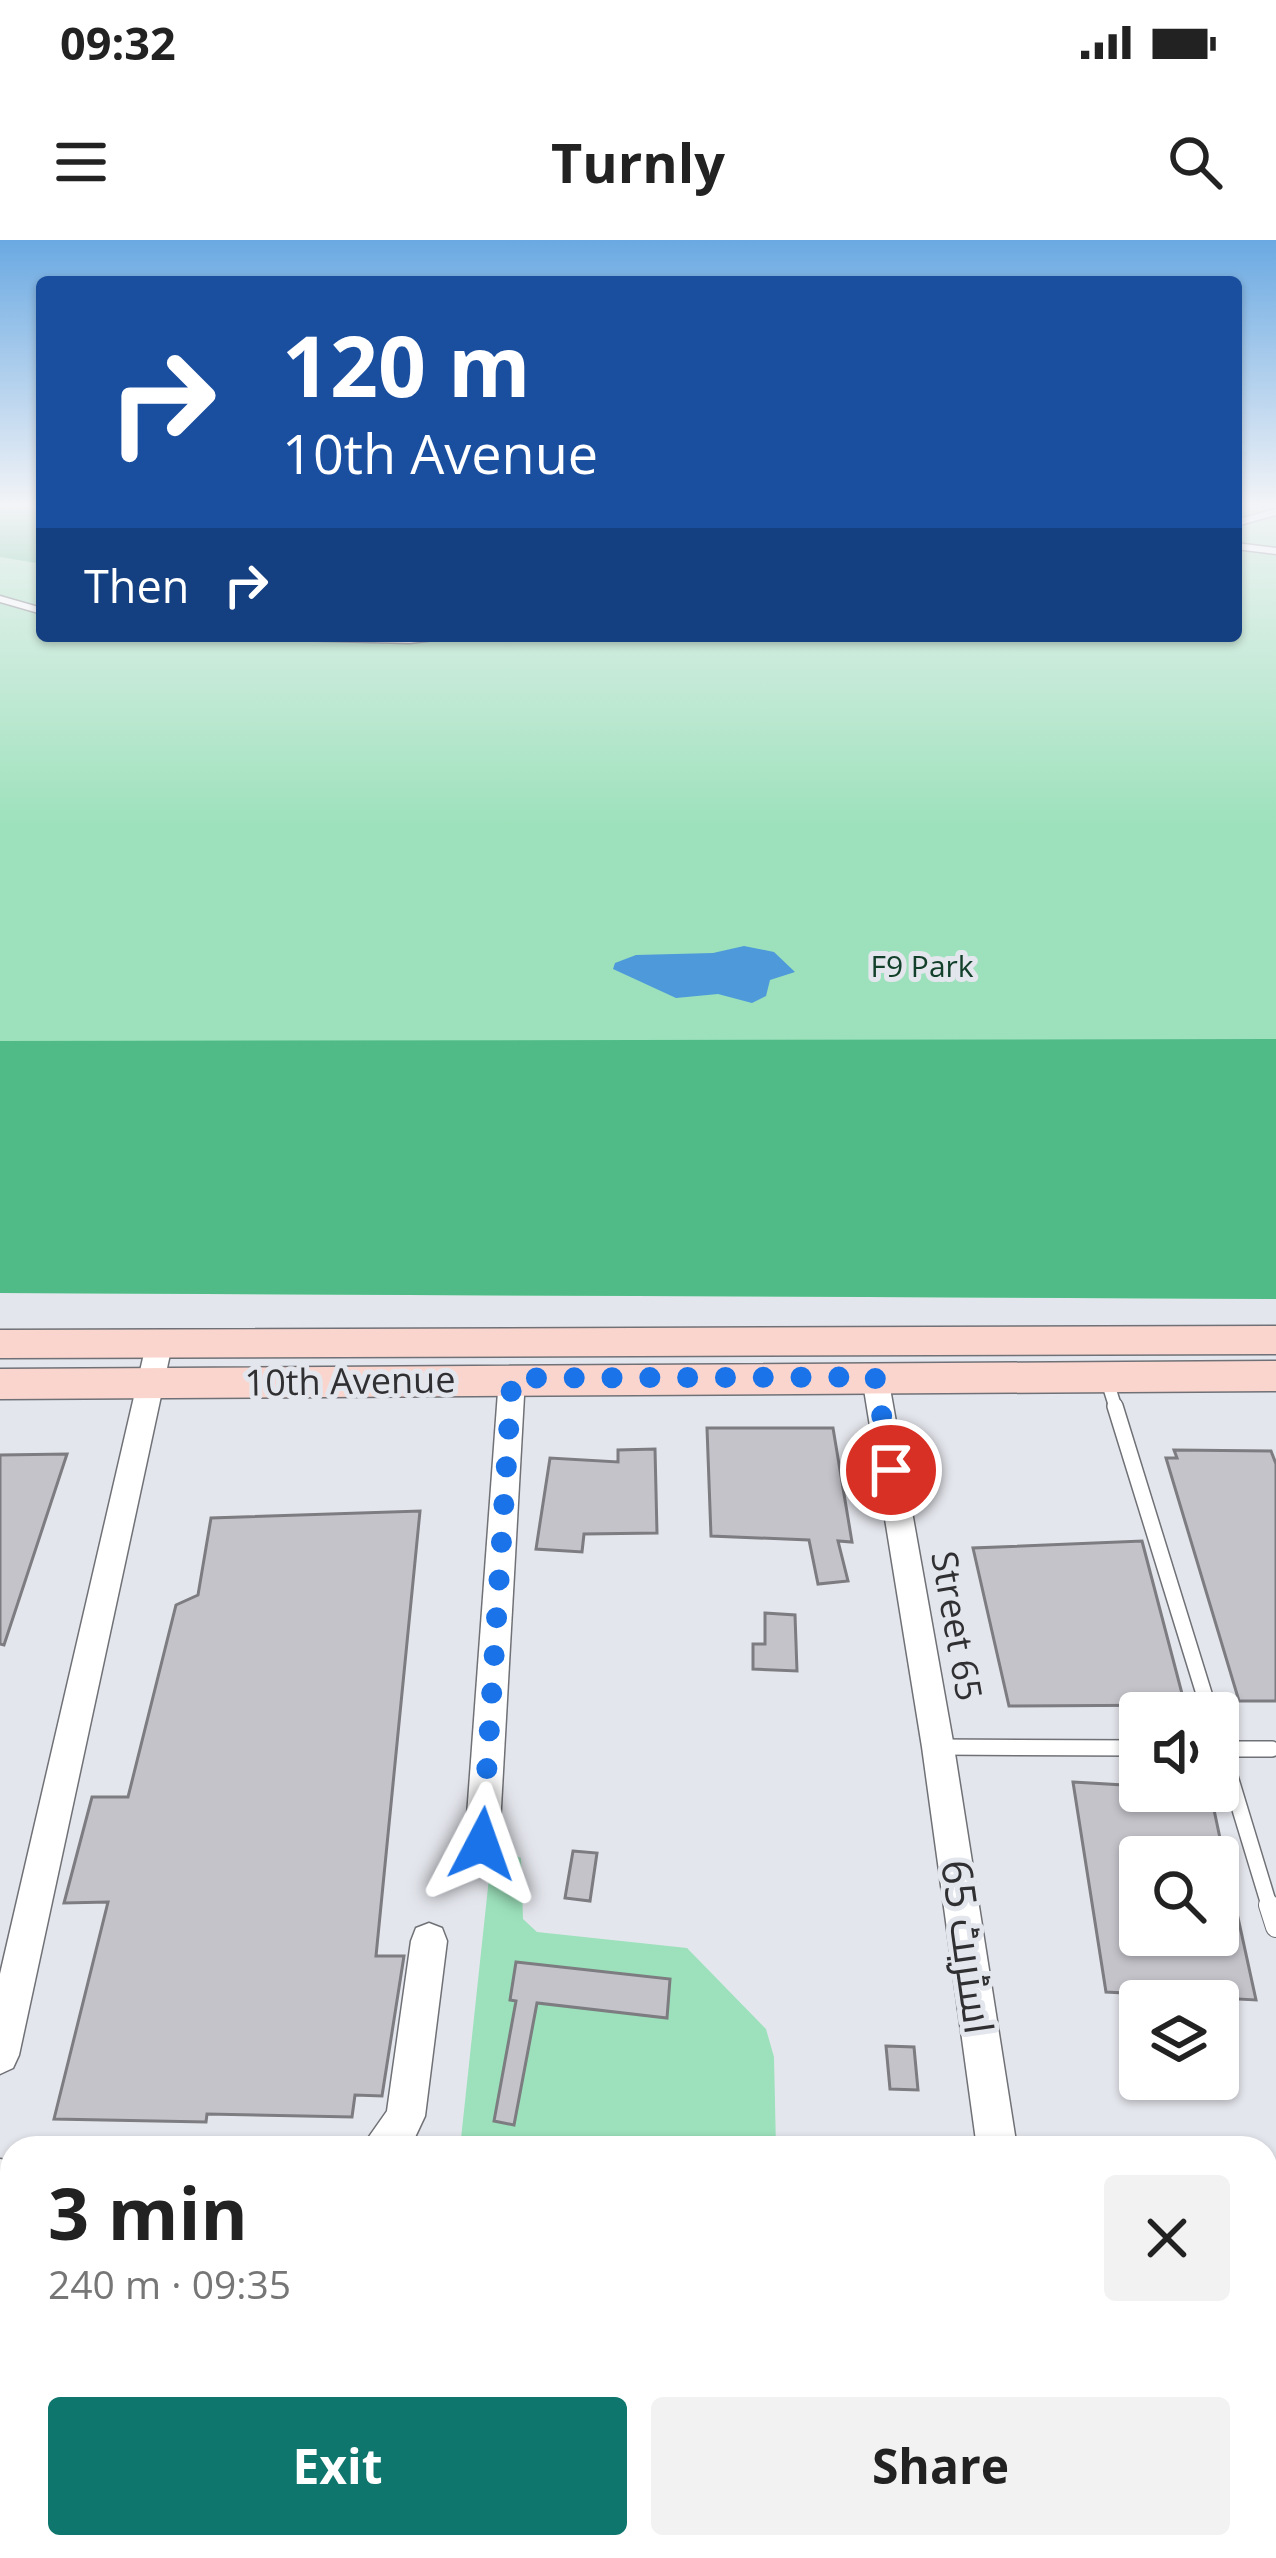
<!DOCTYPE html>
<meta charset="utf-8">
<style>
body{margin:0;font-family:"Open Sans",Cairo,sans-serif;background:#f2f2f2;color:#222;height:100vh;display:flex;flex-direction:column;font-size:45px;white-space:nowrap}
*{box-sizing:border-box;margin:0}
p{font-size:39px;color:#767676}
.icon{flex:none;width:66px;height:66px;fill:none;stroke:currentColor;stroke-width:2;stroke-linecap:round;stroke-linejoin:round}
.map{position:relative;flex:1;overflow:hidden}
.panel{position:absolute;left:0px;top:1896px;width:1278px;height:423px;display:flex;flex-direction:column;background:#fff;border-radius:36px 36px 0 0;box-shadow:0 3px 9px #0004}
.panel>*{flex:none}
.guide{position:absolute;left:36px;top:36px;width:1206px;height:366px;border-radius:12px;box-shadow:0 3px 9px #0004;background:#1a4fa0;color:#fff;overflow:hidden}
.fabs{position:absolute;left:1119px;top:1452px;display:grid;gap:24px}
.fabs a{display:grid;place-items:center;width:120px;height:120px;border-radius:12px;background:#fff;box-shadow:0 3px 9px #0004;font-size:60px}
.pin{position:absolute;display:grid;place-items:center;width:102px;height:102px;color:#fff;margin:-51px;border:6px solid #fff;border-radius:50%;box-shadow:0 3px 12px #0007}
.me{position:absolute;width:132px;margin:-66px;rotate:4deg;stroke-linejoin:round;filter:drop-shadow(0 0 9px #0008)}
.turn{display:flex;align-items:center;gap:42px;height:252px;padding:0 48px;font-size:54px}
.turn .icon{width:156px;height:156px;stroke-width:2.5}
.turn b{display:block;font-size:84px;line-height:102px}
.then{display:flex;align-items:center;height:114px;padding:0 48px;background:#0003;gap:24px;font-size:45px}
.round{display:grid;place-items:center;flex:none;width:126px;height:126px;border-radius:12px;background:#f2f2f2}
.summary{display:flex;align-items:center;justify-content:space-between;height:204px;padding:0 48px}
h1{font-size:72px;font-weight:700;line-height:90px}
.cta{display:flex;gap:24px;margin-top:auto;padding:24px 48px}
.cta a{flex:1;height:138px;border-radius:12px;background:#0f766e;color:#fff;font-size:48px;font-weight:700;line-height:138px;text-align:center}
.cta a+a{background:#f2f2f2;color:#222}
.status{display:flex;justify-content:space-between;align-items:center;height:84px;padding:0 60px;background:#fff;direction:ltr}
.status svg{height:33px;fill:currentColor}
header{display:flex;justify-content:space-between;align-items:center;height:156px;padding:0 48px;background:#fff;font-size:54px;font-weight:700}
.map>svg:first-child{display:block}
.green{fill:#9ce1bb}
.forest{fill:#51bb88}
.water{fill:#4d99da}
.building{fill:#c4c3ca;stroke:#7c7c81;stroke-width:3}
.lines{fill:none;stroke-linecap:round;stroke-linejoin:round}
.service-far2-casing{stroke:#6f7176;stroke-width:15}
.service-far1-casing{stroke:#6f7176;stroke-width:18}
.service-casing{stroke:#6f7176;stroke-width:22}
.pedestrian-casing{stroke:#6f7176;stroke-width:3}
.minor-casing{stroke:#6f7176;stroke-width:3}
.secondary-casing{stroke:#6f7176;stroke-width:3}
.service-far2{stroke:#fff;stroke-width:12}
.service-far1{stroke:#fff;stroke-width:15}
.service{stroke:#fff;stroke-width:20}
.pedestrian{fill:#fff;fill-rule:evenodd}
.minor{fill:#fff;fill-rule:evenodd}
.secondary{fill:#fad5ce;fill-rule:evenodd}
.route{stroke:#1a73e8;stroke-width:21;stroke-dasharray:0 37.8}
.labels{text-anchor:middle;stroke-width:10;stroke-linejoin:round;paint-order:stroke}
.far-park-label{font-size:30px;fill:#13402b;stroke:#e4e6ed}
.street-label{font-size:36px;fill:#303033;stroke:#e4e6ed}
.near-street-label{font-size:42px;fill:#303033;stroke:#e4e6ed}
</style>
<div class="status"><b>09:32</b><svg viewBox="0 0 49 12"><path d="M0 12V9h3v3zM5 12V6h3v6zM10 12V3h3v9zM15 12V0h3v12zM26 1h20v11H26zM47 4h2v5h-2z"/></svg></div>
<header><svg class="icon" aria-label="menu" viewBox="0 0 24 24"><path d="M4 6h16M4 12h16M4 18h16"/></svg>Turnly<svg class="icon" aria-label="search" viewBox="0 0 24 24"><circle cx="10" cy="10" r="6"/><path d="M15 15l6 6"/></svg></header>
<div class="map">
<svg width="1276" height="2318" viewBox="0 0 1276 2318">
<rect width="100%" height="100%" fill="#e4e6ed"/>
<!-- green -->
<g class="green">
<polygon points="0,264 42,264 42,396 1236,396 1236,264 1276,264 1276,1059 0,1053"/>
<polygon points="514,1615 521,1618 523,1679 537,1692 687,1708 766,1789 774,1817 776,1908 460,1908 489,1638"/>
</g>
<!-- forest -->
<g class="forest">
<polygon points="0,264 42,264 42,324 0,317"/>
<polygon points="1276,799 1276,1059 0,1053 0,801"/>
</g>
<!-- water -->
<polygon class="water" points="744,706 774,712 795,732 770,740 766,756 752,763 718,754 676,758 613,729 615,723 636,715 713,713"/>
<!-- building -->
<g class="building">
<polygon points="707,1188 833,1188 852,1302 838,1301 848,1341 818,1344 809,1300 711,1296"/>
<polygon points="655,1209 657,1293 584,1294 582,1312 536,1309 550,1218 618,1222 618,1210"/>
<polygon points="1174,1210 1271,1211 1276,1224 1276,1461 1239,1461 1166,1218 1177,1218"/>
<polygon points="67,1214 4,1405 0,1404 0,1215"/>
<polygon points="420,1271 376,1716 404,1716 382,1856 355,1855 352,1877 207,1874 206,1882 54,1879 108,1662 64,1663 92,1557 128,1557 176,1365 198,1355 211,1278"/>
<polygon points="1142,1301 1185,1465 1009,1466 973,1308"/>
<polygon points="765,1373 795,1375 797,1431 753,1429 753,1404 765,1404"/>
<polygon points="1073,1542 1140,1546 1140,1551 1210,1551 1224,1617 1140,1617 1140,1695 1218,1695 1218,1633 1228,1632 1256,1760 1106,1752"/>
<polygon points="573,1611 597,1613 590,1661 565,1658"/>
<polygon points="516,1722 670,1739 667,1778 537,1763 514,1885 494,1881 516,1761 510,1760"/>
<polygon points="886,1806 914,1807 918,1850 890,1849"/>
</g>
<g class="lines">
<defs>
<polyline id="service-far2" points="1105,1134 1116,1169"/>
<g id="service-far1">
<polyline points="1115,1166 1210,1473"/>
<polyline points="1218,1497 1270,1668"/>
<polyline points="938,1507 1140,1508"/>
<polyline points="1218,1509 1272,1509"/>
</g>
<polyline id="service" points="1269,1665 1276,1687"/>
<g id="pedestrian">
<polygon points="1276,269 1276,275 1236,286 1236,280"/>
<polygon points="1236,303 1276,308 1276,314 1236,309"/>
<polygon points="0,356 42,368 42,374 0,362"/>
<polygon points="251,396 467,396 410,403 257,399"/>
</g>
<g id="minor">
<polygon points="159,1095 172,1105 19,1815 13,1828 0,1834 0,1734 146,1105"/>
<polygon points="875,1127 888,1137 954,1507 1017,1908 977,1908 922,1507 862,1137"/>
<polygon points="512,1128 525,1138 499,1603 494,1615 482,1620 470,1615 465,1603 499,1138"/>
<polygon points="429,1683 442,1688 447,1701 425,1876 410,1908 361,1908 387,1871 411,1701 416,1688"/>
<polygon points="0,1919 12,1921 12,1961 0,1959"/>
<rect x="1266" y="2141" width="10" height="44"/>
<rect x="0" y="2157" width="12" height="44"/>
<polygon points="488,2307 534,2307 533,2318 487,2318"/>
<polygon points="1034,2307 1080,2307 1081,2318 1035,2318"/>
</g>
<g id="secondary">
<polygon points="1276,1086 1276,1114 0,1118 0,1090"/>
<polygon points="1276,1121 1276,1151 0,1159 0,1129"/>
</g>
</defs>
<!-- service-far2 casing -->
<use href="#service-far2" class="service-far2-casing"/>
<!-- service-far1 casing -->
<use href="#service-far1" class="service-far1-casing"/>
<!-- service casing -->
<use href="#service" class="service-casing"/>
<!-- pedestrian casing -->
<use href="#pedestrian" class="pedestrian-casing"/>
<!-- minor casing -->
<use href="#minor" class="minor-casing"/>
<!-- secondary casing -->
<use href="#secondary" class="secondary-casing"/>
<!-- service-far2 -->
<use href="#service-far2" class="service-far2"/>
<!-- service-far1 -->
<use href="#service-far1" class="service-far1"/>
<!-- service -->
<use href="#service" class="service"/>
<!-- pedestrian -->
<use href="#pedestrian" class="pedestrian"/>
<!-- minor -->
<use href="#minor" class="minor"/>
<!-- secondary -->
<use href="#secondary" class="secondary"/>
</g>
<!-- sky -->
<linearGradient id="sky" x2="0" y2="1"><stop stop-color="#6aa9e2"/><stop offset="0.45" stop-color="#f3f4f7"/><stop offset="1" stop-color="#f3f4f7" stop-opacity="0"/></linearGradient>
<rect width="1276" height="589" fill="url(#sky)"/>
<g class="lines">
<!-- route -->
<polyline class="route" points="482,1604 512,1138 875,1137 891,1230"/>
</g>
<g class="labels">
<!-- far-park labels -->
<g class="far-park-label">
<text x="922" y="737">F9 Park</text>
</g>
<!-- street labels -->
<g class="street-label">
<text transform="translate(350 1141) rotate(-1)" y="13">10th Avenue</text>
<text transform="translate(957 1386) rotate(80)" y="13">Street 65</text>
</g>
<!-- near-street labels -->
<g class="near-street-label">
<text transform="translate(968 1707) rotate(82)" y="15">اسٹریٹ 65</text>
</g>
</g>
</svg>
<div class="fabs">
<a><svg class="icon" aria-label="sound" viewBox="0 0 24 24"><path d="M4 9h4l5-4v14l-5-4H4zM17 9q2 3 0 6"/></svg></a>
<a><svg class="icon" aria-label="search" viewBox="0 0 24 24"><circle cx="10" cy="10" r="6"/><path d="M15 15l6 6"/></svg></a>
<a><svg class="icon" aria-label="layers" viewBox="0 0 24 24"><path d="M12 4l9 5-9 5-9-5zM3 14l9 5 9-5"/></svg></a>
</div>
<div class="pin" style="left:891px;top:1230px;background:#d93025"><svg class="icon" aria-label="arrive" viewBox="0 0 24 24"><path d="M6 21V4h12l-3 4 3 4H6"/></svg></div>
<svg class="me" style="left:482px;top:1604px" viewBox="-20 -20 40 40"><path d="M0-17L14 15 0 8-14 15z" fill="#1a73e8" stroke="#fff" stroke-width="4"/></svg>
<div class="guide">
<div class="turn"><svg class="icon" aria-label="right" viewBox="0 0 24 24"><path d="M7 20v-9h11M14 6l5 5-5 5"/></svg><div><b>120 m</b>10th Avenue</div></div>
<div class="then">Then<svg class="icon" aria-label="right" viewBox="0 0 24 24"><path d="M7 20v-9h11M14 6l5 5-5 5"/></svg></div>
</div>
<section class="panel">
<div class="summary"><div><h1>3 min</h1><p>240 m · 09:35</p></div><a class="round"><svg class="icon" aria-label="close" viewBox="0 0 24 24"><path d="M6 6l12 12M18 6L6 18"/></svg></a></div>
<div class="cta"><a>Exit</a><a>Share</a></div>
</section>
</div>
